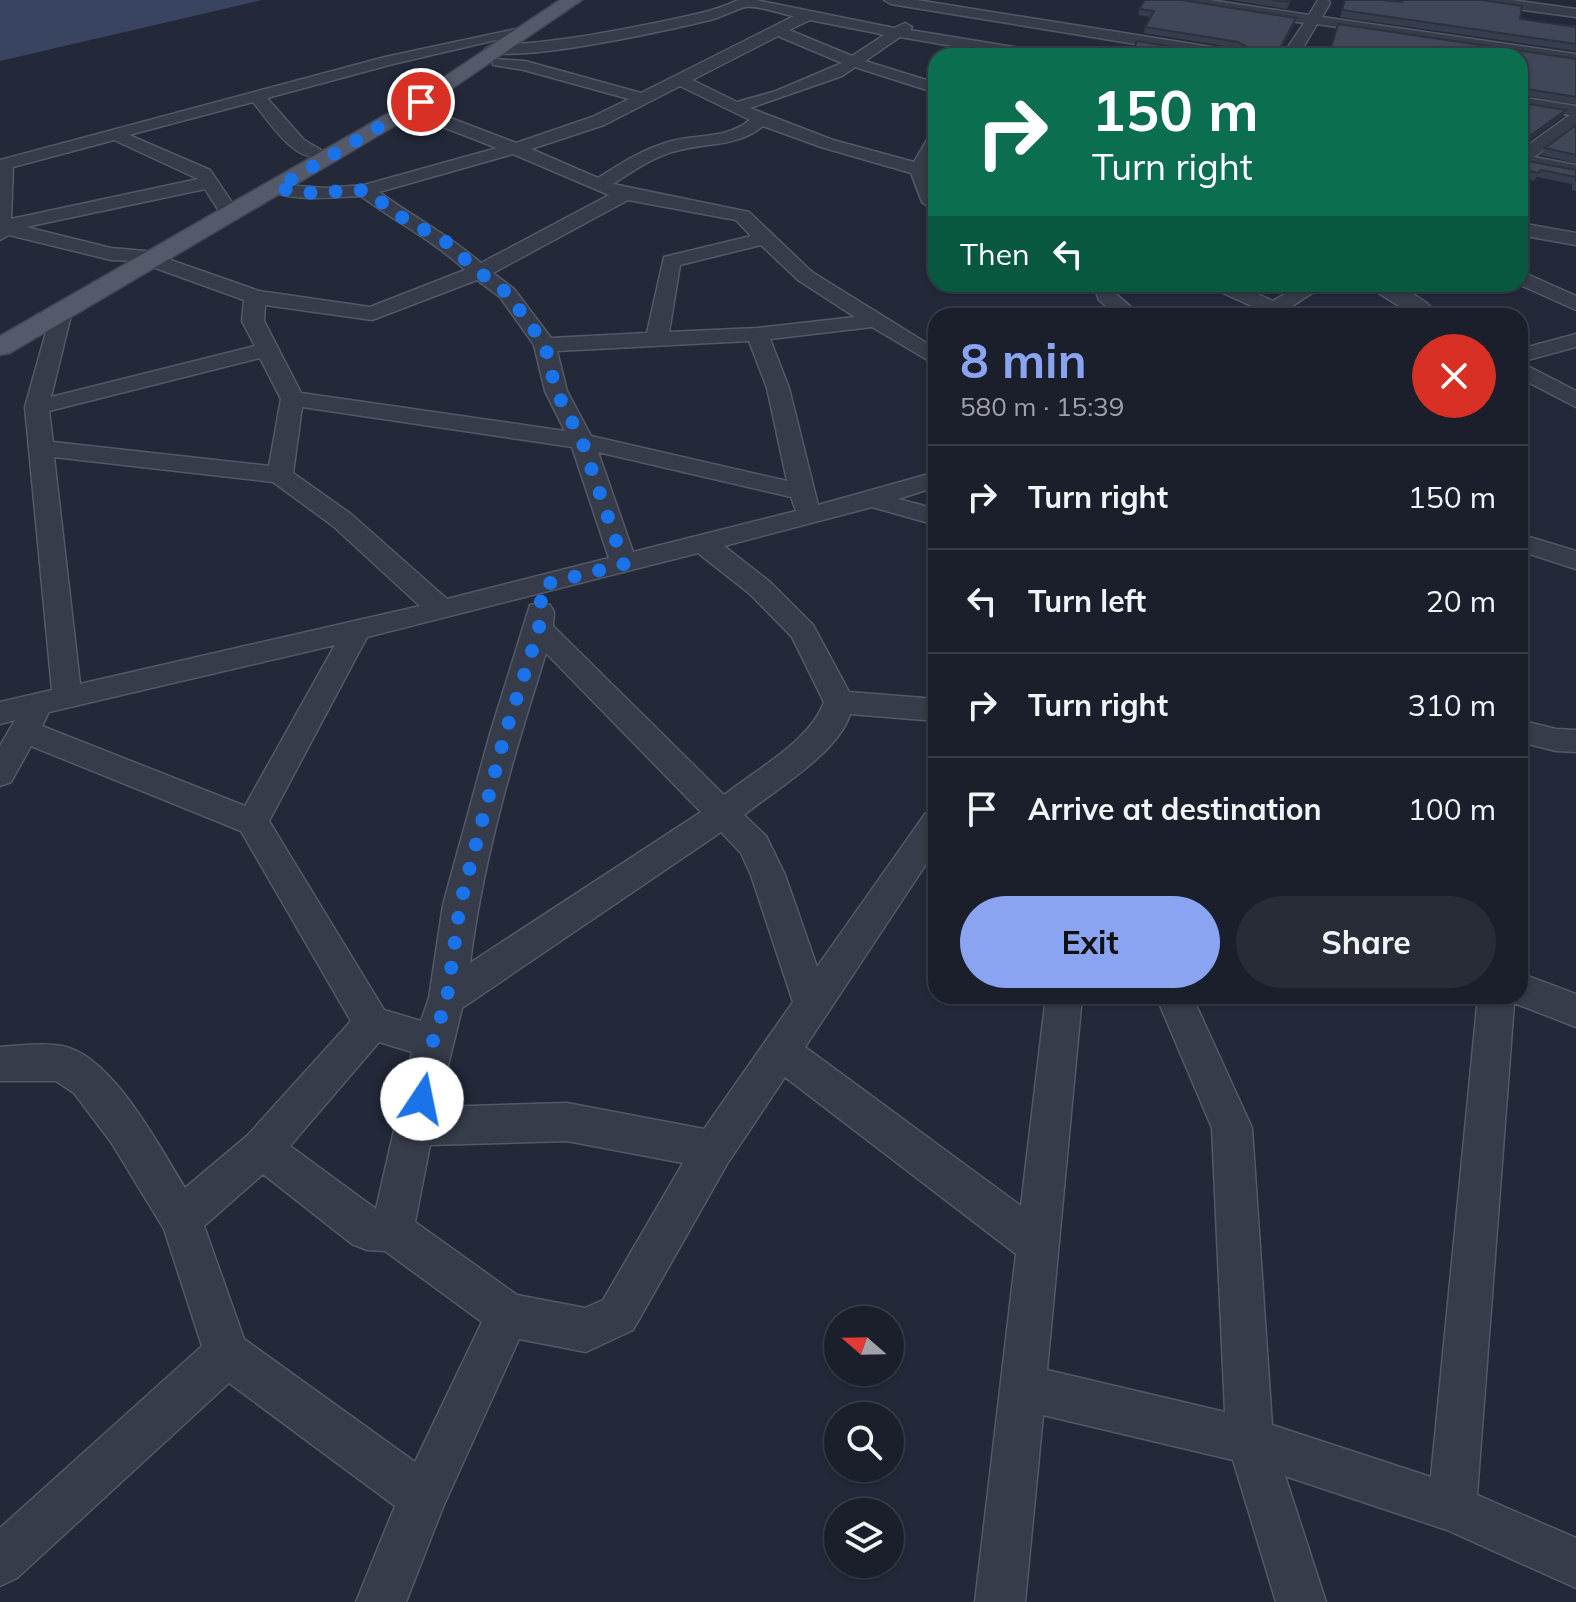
<!DOCTYPE html>
<meta charset="utf-8">
<style>
body{margin:0;font-family:Mulish,sans-serif;background:#272c37;color:#f1f3f6;height:100vh;display:flex;flex-direction:column;font-size:30px;white-space:nowrap}
*{box-sizing:border-box;margin:0}
p{font-size:26px;color:#9fa2a9}
.icon{flex:none;width:44px;height:44px;fill:none;stroke:currentColor;stroke-width:2;stroke-linecap:round;stroke-linejoin:round}
.map{position:relative;flex:1;overflow:hidden}
.sheet{position:absolute;left:928px;top:308px;width:600px;height:696px;display:flex;flex-direction:column;background:#1a1f2b;border-radius:24px;box-shadow:0 2px 6px #0004,0 0 0 2px #383d47}
.sheet>*{flex:none}
.guide{position:absolute;left:928px;top:48px;width:600px;height:244px;border-radius:24px;box-shadow:0 2px 6px #0004,0 0 0 2px #383d47;background:#0b6e4f;color:#fff;overflow:hidden}
.needle{width:52px;rotate:290deg}
.fabs{position:absolute;left:824px;top:1306px;display:grid;gap:16px}
.fabs a{display:grid;place-items:center;width:80px;height:80px;border-radius:50%;background:#1a1f2b;box-shadow:0 2px 6px #0004,0 0 0 2px #383d47;font-size:40px}
.pin{position:absolute;display:grid;place-items:center;width:68px;height:68px;color:#fff;margin:-34px;border:4px solid #fff;border-radius:50%;box-shadow:0 2px 8px #0007}
.me{position:absolute;width:88px;margin:-44px;rotate:11deg;stroke-linejoin:round;filter:drop-shadow(0 0 6px #0008)}
.turn{display:flex;align-items:center;gap:28px;height:168px;padding:0 32px;font-size:36px}
.turn .icon{width:104px;height:104px;stroke-width:2.5}
.turn b{display:block;font-size:56px;line-height:68px}
.then{display:flex;align-items:center;height:76px;padding:0 32px;background:#0003;gap:16px;font-size:30px}
.round{display:grid;place-items:center;flex:none;width:84px;height:84px;border-radius:42px;background:#272c37}
.head{display:flex;align-items:center;justify-content:space-between;height:136px;padding:0 32px}
h1{font-size:48px;font-weight:700;line-height:60px;color:#8aa4f1}
.primary-button{display:flex;gap:16px;margin-top:auto;padding:16px 32px}
.primary-button a{flex:1;height:92px;border-radius:48px;background:#8aa4f1;color:#111;font-size:32px;font-weight:700;line-height:92px;text-align:center}
.primary-button a+a{background:#272c37;color:#f1f3f6}
ul{padding:0;list-style:none}
li{display:flex;align-items:center;gap:24px;height:104px;padding:0 32px;border-top:2px solid #383d47}
li div{flex:1}
li b{display:block;font-size:30px}
li em{font-style:normal}
.map>svg:first-child{display:block}
.water{fill:#394461}
.lines{fill:none;stroke-linecap:round;stroke-linejoin:round}
.minor-casing{stroke:#545967;stroke-width:3}
.major-casing{stroke:#404552;stroke-width:3}
.minor{fill:#363c49;fill-rule:evenodd}
.major{fill:#545a69;fill-rule:evenodd}
.wall{fill:#363d4c}
.shaded-wall{fill:#2c323e}
.building{fill:#3f4758;stroke:#2c323e;stroke-width:2}
.route{stroke:#1a73e8;stroke-width:14;stroke-dasharray:0 25.2}
</style>
<div class="map">
<svg width="1576" height="1602" viewBox="0 0 1576 1602">
<rect width="100%" height="100%" fill="#232939"/>
<!-- water -->
<polygon class="water" points="0,0 262,0 0,61"/>
<g class="lines">
<defs>
<g id="minor">
<path d="M 738,0 L 756,0 L 894,28 L 905,23 L 912,27 L 910,30 L 1038,51 L 1046,56 L 1011,56 L 900,37 L 865,61 L 936,83 L 936,93 L 855,67 L 842,76 L 750,108 L 833,140 L 914,162 L 930,135 L 936,134 L 936,154 L 928,169 L 936,191 L 936,212 L 922,202 L 911,173 L 821,147 L 763,126 C 737,147 711,142 680,150 C 656,155 634,170 613,184 L 749,212 L 812,272 L 936,349 L 936,365 L 872,327 L 770,339 L 789,388 L 818,505 L 936,472 L 936,487 L 898,499 L 936,509 L 936,525 L 872,507 L 724,546 L 770,582 L 813,625 L 849,692 L 936,699 L 936,721 L 850,714 C 838,753 776,789 744,815 L 766,836 L 785,875 L 817,967 L 925,814 L 936,810 L 936,849 L 805,1047 L 1021,1206 L 1046,996 L 1082,996 L 1047,1370 L 1225,1412 L 1212,1128 L 1156,996 L 1192,996 L 1252,1128 L 1272,1425 L 1431,1477 L 1478,996 L 1520,996 L 1520,973 L 1576,994 L 1576,1027 L 1514,1003 L 1477,1495 L 1576,1538 L 1576,1588 L 1447,1530 L 1285,1476 L 1326,1602 L 1276,1602 L 1233,1460 L 1043,1415 L 1025,1602 L 975,1602 L 1016,1254 L 785,1077 L 727,1164 L 633,1330 L 586,1352 L 519,1339 L 443,1507 L 406,1602 L 356,1602 L 395,1506 L 229,1383 L 17,1578 L 0,1586 L 0,1528 L 202,1346 L 164,1229 L 111,1142 L 74,1093 L 56,1081 L 0,1081 L 0,1047 C 19,1046 43,1042 62,1046 C 112,1055 160,1148 185,1188 L 248,1135 L 351,1021 L 241,831 L 31,746 L 11,782 L 0,786 L 0,746 L 15,720 L 0,724 L 0,702 L 52,690 L 25,407 L 52,311 L 62,305 L 72,311 L 51,397 L 255,346 L 242,321 L 244,300 L 136,261 L 111,260 L 9,235 L 0,240 L 0,160 L 385,57 L 530,26 L 530,32 L 393,64 L 267,98 L 304,140 L 326,153 L 323,157 C 294,163 269,121 253,102 L 129,135 L 210,170 L 235,207 L 233,211 L 219,211 L 205,189 L 26,227 L 111,248 L 145,251 L 259,291 L 370,307 L 465,270 C 434,241 396,222 361,196 C 339,197 284,203 268,188 L 271,184 L 325,188 L 364,185 L 497,148 L 430,122 L 398,115 L 396,112 L 398,109 L 404,107 L 440,114 L 516,143 L 592,117 L 629,99 L 524,70 L 493,65 L 493,59 L 525,61 L 641,93 L 794,16 C 780,14 759,5 745,7 C 734,10 722,17 710,20 C 677,28 506,67 485,49 L 492,45 C 549,44 604,33 660,22 C 687,16 713,12 738,0 ZM 810,20 L 876,33 L 884,35 L 852,56 L 789,30 ZM 778,36 L 842,63 L 776,91 L 737,102 L 692,80 ZM 680,86 L 750,120 C 726,139 699,134 672,141 C 645,148 621,163 598,178 L 531,149 L 604,125 ZM 114,140 L 198,179 L 11,219 L 13,167 ZM 513,154 L 609,195 L 481,263 C 449,235 413,217 379,192 ZM 628,200 L 736,220 L 751,236 L 664,257 L 647,333 L 551,338 L 514,289 L 493,273 ZM 761,245 L 798,280 L 855,317 L 757,328 L 669,332 L 680,265 ZM 477,280 L 500,297 L 534,345 L 545,391 L 565,431 L 301,393 L 264,321 L 265,305 L 372,320 ZM 749,341 L 767,388 L 787,481 L 591,436 L 567,391 L 557,351 ZM 260,358 L 281,399 L 269,466 L 53,442 L 49,411 ZM 302,407 L 572,447 L 609,558 L 447,599 L 351,514 L 293,473 ZM 598,452 L 791,497 L 796,511 L 633,552 ZM 54,457 L 273,482 L 333,526 L 420,606 L 80,684 ZM 698,553 L 750,594 L 792,637 L 824,702 C 811,740 756,770 724,795 L 553,626 L 554,612 L 550,605 L 540,603 L 530,605 L 490,734 L 443,905 L 429,998 L 421,1021 L 384,1010 L 269,821 L 367,637 ZM 335,645 L 245,806 L 42,726 L 49,712 ZM 546,653 L 701,812 L 470,963 C 483,858 514,754 546,653 ZM 721,832 L 741,853 L 751,875 L 793,1002 L 704,1129 L 567,1103 L 438,1107 L 462,1008 ZM 379,1042 L 412,1052 L 376,1209 L 290,1146 ZM 567,1141 L 683,1163 L 603,1300 L 585,1308 L 517,1295 L 415,1222 L 430,1145 ZM 263,1174 L 352,1244 L 367,1250 L 385,1251 L 482,1322 L 415,1462 L 244,1339 L 204,1226 Z"/>
<polygon points="884,0 917,0 1236,51 1244,56 1208,56 891,4"/>
<polygon points="1175,0 1210,0 1309,15 1318,0 1328,0 1330,3 1322,17 1576,54 1576,64 1317,24 1298,56 1282,56 1304,23 1182,4"/>
<polygon points="1474,0 1512,0 1576,9 1576,17 1481,4"/>
<polygon points="1520,97 1576,106 1576,126 1534,157 1576,165 1576,175 1520,165 1520,151 1570,115 1520,107"/>
<polygon points="1520,223 1576,233 1576,245 1520,235"/>
<polygon points="1520,271 1576,296 1576,310 1518,284"/>
<polygon points="1093,284 1113,284 1116,294 1141,316 1117,316 1099,300"/>
<polygon points="1209,284 1236,284 1273,301 1301,284 1326,284 1277,316 1251,316 1258,309 1212,288"/>
<path d="M 1364,284 C 1393,284 1420,291 1439,316 L 1415,316 Z"/>
<polygon points="1576,334 1576,347 1520,362 1576,391 1576,407 1520,378 1520,349"/>
<polygon points="1520,534 1576,551 1576,569 1520,551"/>
<polygon points="1520,720 1556,729 1576,730 1576,752 1556,751 1520,742"/>
</g>
<polygon id="major" points="560,0 582,0 413,115 10,353 0,355 0,336 399,107"/>
</defs>
<!-- minor casing -->
<use href="#minor" class="minor-casing"/>
<!-- major casing -->
<use href="#major" class="major-casing"/>
<!-- minor -->
<use href="#minor" class="minor"/>
<!-- major -->
<use href="#major" class="major"/>
</g>
<!-- wall -->
<g class="wall">
<polygon points="1230,0 1291,0 1287,9"/>
<polygon points="1345,0 1402,2 1402,0 1482,0 1520,19 1576,27 1576,51 1340,17"/>
<polygon points="1139,9 1294,25 1277,56 1209,53 1243,52 1236,48 1144,33 1145,27 1150,17 1138,15"/>
<polygon points="1520,56 1576,59 1576,104 1522,95 1523,103 1566,110 1562,117 1521,146 1521,160 1576,170 1576,191 1572,190 1572,184 1537,177 1534,181 1520,177"/>
<polygon points="1576,125 1576,163 1541,155 1545,148"/>
</g>
<!-- shaded-wall -->
<g class="shaded-wall">
<polygon points="1296,18 1294,25 1277,56 1276,56"/>
<polygon points="1566,110 1562,117 1520,147 1521,142"/>
</g>
<!-- building -->
<g class="building">
<polygon points="1145,0 1182,0 1296,18 1276,56 1130,56 1137,41 1209,53 1248,52 1247,47 1238,42 1145,27 1154,11 1139,9"/>
<polygon points="1272,0 1290,0 1288,2"/>
<polygon points="1345,0 1383,0 1402,2 1403,0 1482,0 1522,6 1520,19 1576,27 1576,44 1342,10"/>
<polygon points="1338,24 1576,59 1576,97 1521,88 1523,103 1566,110 1521,142 1521,160 1576,170 1576,183 1576,177 1541,170 1538,173 1520,169 1520,56 1329,56"/>
<polygon points="1576,125 1576,155 1545,148"/>
</g>
<g class="lines">
<!-- route -->
<polyline class="route" points="421,102 277,188 307,193 365,190 403,218 446,242 479,272 507,293 545,345 556,391 582,441 624,564 542,585 539,629 505,734 460,905 447,998 433,1041 422,1099"/>
</g>
</svg>
<div class="fabs">
<a><svg class="needle" viewBox="-14 -14 28 28"><path d="M0-13l5 13h-10z" fill="#e53935"/><path d="M0 13l5-13h-10z" fill="#9fa2a9"/></svg></a>
<a><svg class="icon" aria-label="search" viewBox="0 0 24 24"><circle cx="10" cy="10" r="6"/><path d="M15 15l6 6"/></svg></a>
<a><svg class="icon" aria-label="layers" viewBox="0 0 24 24"><path d="M12 4l9 5-9 5-9-5zM3 14l9 5 9-5"/></svg></a>
</div>
<div class="pin" style="left:421px;top:102px;background:#d93025"><svg class="icon" aria-label="arrive" viewBox="0 0 24 24"><path d="M6 21V4h12l-3 4 3 4H6"/></svg></div>
<svg class="me" style="left:422px;top:1099px" viewBox="-20 -20 40 40"><circle r="19" fill="#fff"/><path d="M0-13L10 11 0 6-10 11z" fill="#1a73e8"/></svg>
<div class="guide">
<div class="turn"><svg class="icon" aria-label="right" viewBox="0 0 24 24"><path d="M7 20v-9h11M14 6l5 5-5 5"/></svg><div><b>150 m</b>Turn right</div></div>
<div class="then">Then<svg class="icon" aria-label="left" viewBox="0 0 24 24"><path d="M17 20v-9H6M10 6l-5 5 5 5"/></svg></div>
</div>
<section class="sheet">
<div class="head"><div><h1>8 min</h1><p>580 m · 15:39</p></div><a class="round" style="background:#d93025;color:#fff"><svg class="icon" aria-label="close" viewBox="0 0 24 24"><path d="M6 6l12 12M18 6L6 18"/></svg></a></div>
<ul>
<li><svg class="icon" aria-label="right" viewBox="0 0 24 24"><path d="M7 20v-9h11M14 6l5 5-5 5"/></svg><div><b>Turn right</b></div><em>150 m</em></li>
<li><svg class="icon" aria-label="left" viewBox="0 0 24 24"><path d="M17 20v-9H6M10 6l-5 5 5 5"/></svg><div><b>Turn left</b></div><em>20 m</em></li>
<li><svg class="icon" aria-label="right" viewBox="0 0 24 24"><path d="M7 20v-9h11M14 6l5 5-5 5"/></svg><div><b>Turn right</b></div><em>310 m</em></li>
<li><svg class="icon" aria-label="arrive" viewBox="0 0 24 24"><path d="M6 21V4h12l-3 4 3 4H6"/></svg><div><b>Arrive at destination</b></div><em>100 m</em></li>
</ul>
<div class="primary-button"><a>Exit</a><a>Share</a></div>
</section>
</div>
